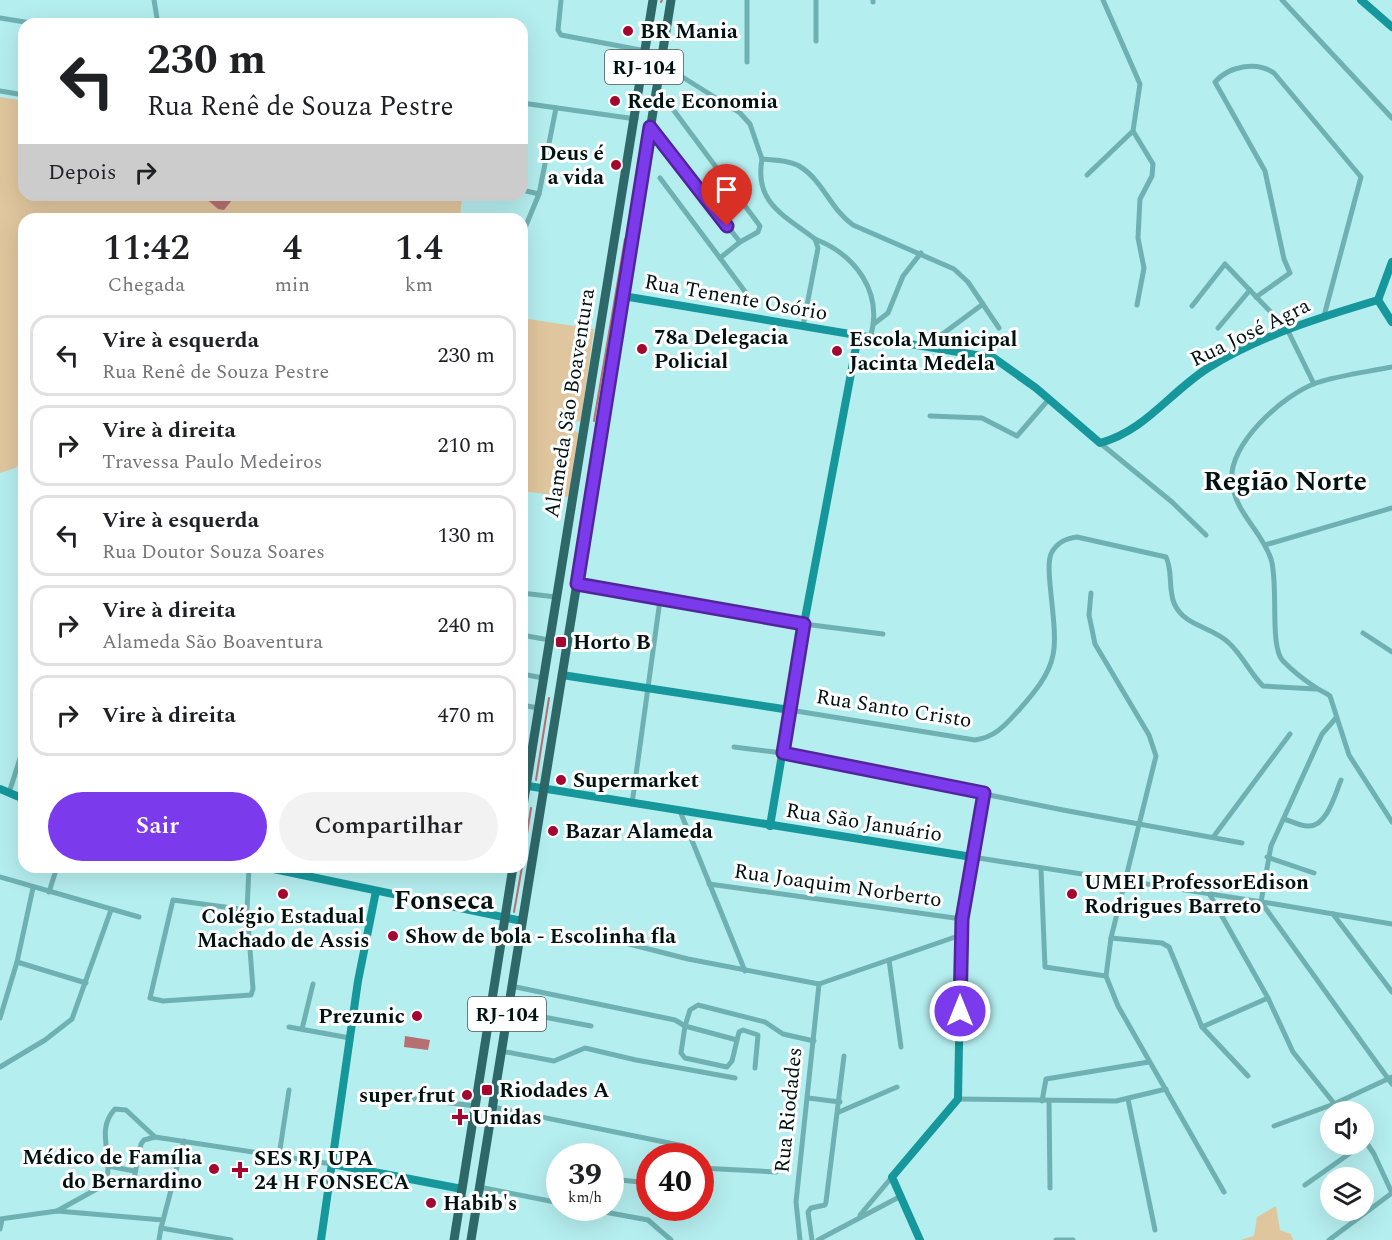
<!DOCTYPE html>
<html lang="pt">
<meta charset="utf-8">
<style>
body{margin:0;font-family:Spectral,serif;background:#f2f2f2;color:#202124;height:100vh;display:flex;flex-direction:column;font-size:22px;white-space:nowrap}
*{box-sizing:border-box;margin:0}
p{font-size:20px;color:#757577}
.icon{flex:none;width:33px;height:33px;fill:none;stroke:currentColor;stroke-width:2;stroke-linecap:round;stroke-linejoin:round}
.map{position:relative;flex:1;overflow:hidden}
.drawer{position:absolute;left:18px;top:213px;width:510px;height:660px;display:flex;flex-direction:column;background:#fff;border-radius:18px;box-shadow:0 6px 24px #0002}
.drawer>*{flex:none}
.guide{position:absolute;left:18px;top:18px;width:510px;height:183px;border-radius:18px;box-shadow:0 6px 24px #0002;background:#fff;color:#202124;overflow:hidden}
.fabs{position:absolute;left:1320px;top:1101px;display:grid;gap:12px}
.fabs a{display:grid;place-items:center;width:54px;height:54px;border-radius:50%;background:#fff;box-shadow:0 6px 24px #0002;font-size:30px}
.speed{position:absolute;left:546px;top:1143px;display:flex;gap:12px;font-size:30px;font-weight:700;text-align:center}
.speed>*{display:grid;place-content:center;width:78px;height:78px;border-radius:50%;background:#fff;box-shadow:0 6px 24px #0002;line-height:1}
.speed small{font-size:15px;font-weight:400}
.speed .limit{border:9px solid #d22;background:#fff;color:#111}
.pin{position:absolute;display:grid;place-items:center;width:51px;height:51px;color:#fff;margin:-62px -26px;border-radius:50% 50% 50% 0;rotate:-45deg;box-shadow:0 0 6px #0007}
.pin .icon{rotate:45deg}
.me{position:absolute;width:66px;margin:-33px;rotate:0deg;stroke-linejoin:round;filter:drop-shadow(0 0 4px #0008)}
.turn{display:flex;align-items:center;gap:21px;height:126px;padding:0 30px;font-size:27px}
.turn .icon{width:78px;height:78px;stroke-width:2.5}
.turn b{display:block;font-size:42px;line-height:51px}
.then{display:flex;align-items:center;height:57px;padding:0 30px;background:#0003;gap:12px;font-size:22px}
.eta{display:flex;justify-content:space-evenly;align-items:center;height:102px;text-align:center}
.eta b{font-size:36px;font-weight:600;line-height:42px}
.cta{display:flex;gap:12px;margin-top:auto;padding:12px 30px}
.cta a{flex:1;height:69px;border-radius:36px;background:#7c3aed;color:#fff;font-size:24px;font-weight:600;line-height:69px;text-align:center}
.cta a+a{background:#f2f2f2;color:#202124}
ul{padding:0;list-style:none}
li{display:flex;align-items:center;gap:18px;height:81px;margin:0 12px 9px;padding:0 18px;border:3px solid #e0e0e0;border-radius:18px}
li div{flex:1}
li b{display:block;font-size:22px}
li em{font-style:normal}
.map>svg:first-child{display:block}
.green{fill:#e0c69e}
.water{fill:#b67072}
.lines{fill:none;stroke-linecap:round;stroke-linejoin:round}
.stream{stroke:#b67072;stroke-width:2}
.street{stroke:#6fb1b2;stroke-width:5}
.secondary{stroke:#15979b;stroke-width:8}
.highway{stroke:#2f6869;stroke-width:9}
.route-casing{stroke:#51269a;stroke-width:15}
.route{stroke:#7c3aed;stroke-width:10}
.poi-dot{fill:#a4062f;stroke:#fff;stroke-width:2}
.labels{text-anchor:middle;stroke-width:6;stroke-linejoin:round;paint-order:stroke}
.shield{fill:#fff;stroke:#4c5959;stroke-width:1.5}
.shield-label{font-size:20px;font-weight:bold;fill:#001212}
.poi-label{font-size:21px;font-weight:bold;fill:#001212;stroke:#fff;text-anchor:start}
.street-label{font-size:21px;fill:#001212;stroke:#fff}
.district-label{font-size:27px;font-weight:bold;fill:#001212;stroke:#fff}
</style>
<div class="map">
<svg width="1392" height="1240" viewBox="0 0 1392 1240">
<rect width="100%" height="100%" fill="#b5eeef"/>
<!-- green -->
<g class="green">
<polygon points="0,97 24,101 24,195 462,195 460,219 24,219 24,461 15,468 0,473"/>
<polygon points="522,318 594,329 581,421 575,422 573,429 579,434 569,497 522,491"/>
<polygon points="1276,1206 1280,1230 1291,1234 1293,1240 1240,1240 1254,1236 1257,1217"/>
</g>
<!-- water -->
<g class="water">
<polygon points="202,195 236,195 224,210 218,209"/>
<polygon points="405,1036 430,1040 428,1050 404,1047"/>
</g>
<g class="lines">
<!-- stream -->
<g class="stream">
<polyline points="661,2 662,0"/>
<polyline points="594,421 625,239"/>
<polyline points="536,780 549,698"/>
<polyline points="522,865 531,808"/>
<polyline points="514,912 522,867"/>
</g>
<!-- street -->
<g class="street">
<polyline points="154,0 158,24"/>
<polyline points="561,0 558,30 561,35 646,51"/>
<polyline points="747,0 747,62"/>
<polyline points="873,0 873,2"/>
<polyline points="1103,0 1140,84 1133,131 1153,164 1152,176 1140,199 1138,238 1144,268 1137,305"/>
<polyline points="1282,0 1392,118"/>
<polyline points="0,18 37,24"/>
<polyline points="816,41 816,0"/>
<path d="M 660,63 L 740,113 L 750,124 L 762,159 C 774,160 789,160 799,166 C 823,180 830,209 853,225 L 954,269 L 968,282 L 999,328"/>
<polyline points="0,91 24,95"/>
<polyline points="522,103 636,119"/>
<polyline points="651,129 740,242 758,232 760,226 666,100"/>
<path d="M 762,159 C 754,203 784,215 815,239 L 818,248 L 803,326"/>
<polyline points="1087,175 1133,131"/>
<polyline points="660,178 720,258 740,242"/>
<polyline points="522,190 539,194"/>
<polyline points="522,235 539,194 556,108"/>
<path d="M 815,239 C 856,255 884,293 870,338"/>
<polyline points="720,258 755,305"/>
<path d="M 1256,297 L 1290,273 L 1284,259 L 1265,171 L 1215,82 C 1229,66 1256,61 1274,73 L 1361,177 L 1324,316"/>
<polyline points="1192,306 1225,264 1287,329 1314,384"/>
<polyline points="875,323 888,313 903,276 921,253"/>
<polyline points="1218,328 1250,290"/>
<polyline points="925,347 983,304"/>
<path d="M 1392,367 C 1367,372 1340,375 1316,383 C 1283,395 1227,445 1232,482 C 1235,513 1262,531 1271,559 C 1279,584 1269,647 1283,661 C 1292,670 1304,680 1315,687 C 1320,691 1325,692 1330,696 L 1349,755 L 1392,822"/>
<polyline points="930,416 982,418 1017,436 1049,399"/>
<polyline points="1100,443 1172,502 1206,535"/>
<polyline points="1265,545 1392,508"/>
<polyline points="577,584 804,624 883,634"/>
<polyline points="522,593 556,597"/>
<polyline points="1091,593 1089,615 1095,644 1149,735 1156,756 1111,938 1106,976 1118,1006 1224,1192"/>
<polyline points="1363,633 1392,652"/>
<polyline points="522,635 549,640"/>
<polyline points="522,674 543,678"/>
<polyline points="522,705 538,708"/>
<path d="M 790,710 L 975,740 C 996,737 1005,725 1019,710 C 1033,694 1049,676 1053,655 C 1059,628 1044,570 1051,554 C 1056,543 1067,538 1077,537 L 1166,557 C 1173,571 1168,588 1174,603 C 1184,627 1212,626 1229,643 C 1243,656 1250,673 1263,686 L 1316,689"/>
<polyline points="1336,718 1322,734 1271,846 1261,902 1392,1084"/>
<polyline points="734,747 783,753 1063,810 1242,843"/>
<polyline points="9,793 24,746"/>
<polyline points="984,793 972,857 1275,904 1392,924"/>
<polyline points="632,804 660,600"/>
<polyline points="680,811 745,971"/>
<path d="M 1284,819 C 1291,821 1300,826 1308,826 C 1327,827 1335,794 1341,780"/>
<polyline points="1214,836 1290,734"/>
<polyline points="1267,857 1314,873"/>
<polyline points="1041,869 1045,967 1106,976"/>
<polyline points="0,877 139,917"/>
<polyline points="709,884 962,919"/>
<polyline points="49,892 57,867"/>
<polyline points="1210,895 1268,998 1293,1052 1341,1112"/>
<polyline points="247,910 173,900 150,998 163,1001 251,995 253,989 247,910 249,867"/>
<polyline points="1333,914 1392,992"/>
<polyline points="1111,938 1162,943 1169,947 1202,1027 1248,1076"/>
<polyline points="617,941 688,959 819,984 961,935"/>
<polyline points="889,960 901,1047"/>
<polyline points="17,962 86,983"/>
<polyline points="511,986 675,1020 685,1026 690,1010 698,1005 765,1022 783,1034 814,1041"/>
<polyline points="507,1010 591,1026"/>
<polyline points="0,1018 17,962 33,888"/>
<polyline points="289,1027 350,1038"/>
<polyline points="1202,1027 1268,998"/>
<polyline points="302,1029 313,984"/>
<polyline points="737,1040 685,1026 681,1053 685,1058 727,1067 732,1061 739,1032 743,1030 758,1035 755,1068"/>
<polyline points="501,1051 554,1061 585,1048 636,1060 735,1078"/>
<polyline points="0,1067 45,1040 72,1019 111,910"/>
<polyline points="390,1096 476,1106"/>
<polyline points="808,1098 840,1102"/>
<polyline points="958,1099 1116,1101 1166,1089"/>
<polyline points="1128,1099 1155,1230"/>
<polyline points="1042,1101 1046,1079 1149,1062"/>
<polyline points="1049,1101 1050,1188"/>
<polyline points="492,1107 684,1146"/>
<polyline points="839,1112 897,1087"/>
<polyline points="1274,1126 1334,1104 1392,1077"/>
<polyline points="1364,1139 1374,1154 1392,1193"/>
<polyline points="184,1141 161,1228 231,1240"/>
<polyline points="279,1156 289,1090"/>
<polyline points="108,1166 134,1171"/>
<polyline points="700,1168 776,1172"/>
<polyline points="610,1179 650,1183"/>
<polyline points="133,1184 141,1144 144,1140 155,1137 332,1164"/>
<polyline points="1305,1185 1363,1144"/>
<polyline points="479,1187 560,1203"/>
<polyline points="583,1208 648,1220 671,1240"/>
<path d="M 57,1211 L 104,1185 C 117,1160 93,1132 115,1109 L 126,1110 L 155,1137"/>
<polyline points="860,1215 892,1177"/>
<polyline points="0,1219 57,1211 163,1220"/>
<polyline points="0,1229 2,1220"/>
<polyline points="159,1240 161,1228"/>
<polyline points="800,1240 796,1202 819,984"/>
<polyline points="812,1240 808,1212 811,1208 825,1205 826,1202 844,1056"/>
<polyline points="818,1240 901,1196"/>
<polyline points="1056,1240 1073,1240"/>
<polyline points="1329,1240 1392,1193"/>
</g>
<!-- secondary -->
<g class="secondary">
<polyline points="1361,0 1392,27"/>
<path d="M 623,296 L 994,358 L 1036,388 L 1100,443 C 1145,431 1170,392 1208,368 C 1259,336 1321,317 1378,300"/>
<polyline points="1378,300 1392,262"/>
<polyline points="1378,300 1392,322"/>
<polyline points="562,675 790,710"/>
<polyline points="522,785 972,857 961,935 958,1099 892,1177 920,1240"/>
<polyline points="0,789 24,799"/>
<polyline points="770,826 804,624 858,336"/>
<polyline points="264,867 522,921"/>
<polyline points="332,1164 462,1189"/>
<polyline points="321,1240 358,981 376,891"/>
</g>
<!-- highway -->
<g class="highway">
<polyline points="522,812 653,0"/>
<polyline points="454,1240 513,867"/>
<polyline points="471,1240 671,0"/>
</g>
</g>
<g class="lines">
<defs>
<polyline id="route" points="727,226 650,127 577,584 804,624 783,753 984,793 962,919 960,1011"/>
</defs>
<!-- route casing -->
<use href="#route" class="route-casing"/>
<!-- route -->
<use href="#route" class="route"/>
</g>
<!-- markers -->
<g class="poi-dot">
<circle cx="628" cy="31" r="6"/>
<circle cx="615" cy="101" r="6"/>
<circle cx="616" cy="165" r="6"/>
<circle cx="642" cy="349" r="6"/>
<circle cx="837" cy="351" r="6"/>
<rect x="555" y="636" width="12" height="12" rx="3"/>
<circle cx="561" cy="780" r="6"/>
<circle cx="553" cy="831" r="6"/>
<circle cx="283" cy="894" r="6"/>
<circle cx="1072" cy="894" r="6"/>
<circle cx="393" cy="936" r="6"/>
<circle cx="417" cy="1016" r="6"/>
<rect x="481" y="1084" width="12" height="12" rx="3"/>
<circle cx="467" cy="1095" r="6"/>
<path d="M457 1108h6v6h6v6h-6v6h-6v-6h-6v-6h6z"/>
<circle cx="214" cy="1169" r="6"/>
<path d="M237 1161h6v6h6v6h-6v6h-6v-6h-6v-6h6z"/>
<circle cx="431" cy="1203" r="6"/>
</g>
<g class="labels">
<!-- shield labels -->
<g class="shield">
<rect x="605" y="50" width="78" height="34" rx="4.5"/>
<rect x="468" y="997" width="78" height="34" rx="4.5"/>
</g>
<g class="shield-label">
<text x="644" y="74">RJ-104</text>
<text x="507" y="1021">RJ-104</text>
</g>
<!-- poi labels -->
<g class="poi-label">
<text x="640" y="38">BR Mania</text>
<text x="627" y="108">Rede Economia</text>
<text x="604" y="160" text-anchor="end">Deus é<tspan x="604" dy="24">a vida</tspan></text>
<text x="654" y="344">78a Delegacia<tspan x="654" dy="24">Policial</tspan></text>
<text x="849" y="346">Escola Municipal<tspan x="849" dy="24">Jacinta Medela</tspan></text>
<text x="573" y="649">Horto B</text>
<text x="573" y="787">Supermarket</text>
<text x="565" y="838">Bazar Alameda</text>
<text x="1084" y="889">UMEI ProfessorEdison<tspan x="1084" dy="24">Rodrigues Barreto</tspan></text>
<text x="283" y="923" text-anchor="middle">Colégio Estadual<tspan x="283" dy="24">Machado de Assis</tspan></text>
<text x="405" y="943">Show de bola - Escolinha fla</text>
<text x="405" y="1023" text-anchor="end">Prezunic</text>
<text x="499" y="1097">Riodades A</text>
<text x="455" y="1102" text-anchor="end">super frut</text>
<text x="472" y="1124">Unidas</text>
<text x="202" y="1164" text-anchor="end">Médico de Família<tspan x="202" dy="24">do Bernardino</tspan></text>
<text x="254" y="1165">SES RJ UPA<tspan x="254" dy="24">24 H FONSECA</tspan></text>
<text x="443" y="1210">Habib's</text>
</g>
<!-- street labels -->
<g class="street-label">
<text transform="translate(736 297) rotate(10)" y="7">Rua Tenente Osório</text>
<text transform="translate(1250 332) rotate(-26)" y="7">Rua José Agra</text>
<text transform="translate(569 403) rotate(-81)" y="7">Alameda São Boaventura</text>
<text transform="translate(894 708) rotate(9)" y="7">Rua Santo Cristo</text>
<text transform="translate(864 822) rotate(9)" y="7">Rua São Januário</text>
<text transform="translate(838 885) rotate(8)" y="7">Rua Joaquim Norberto</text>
<text transform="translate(788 1110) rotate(-84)" y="7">Rua Riodades</text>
</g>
<!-- district labels -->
<g class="district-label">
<text x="1285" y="490">Região Norte</text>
<text x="444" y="909">Fonseca</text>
</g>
</g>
</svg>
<div class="fabs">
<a><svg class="icon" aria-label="sound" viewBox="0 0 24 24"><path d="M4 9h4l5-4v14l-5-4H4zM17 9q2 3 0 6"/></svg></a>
<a><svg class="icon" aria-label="layers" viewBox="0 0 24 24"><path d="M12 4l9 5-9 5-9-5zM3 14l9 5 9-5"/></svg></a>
</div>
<div class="speed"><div>39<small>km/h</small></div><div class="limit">40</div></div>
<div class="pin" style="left:727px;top:226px;background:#d93025"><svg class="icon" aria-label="arrive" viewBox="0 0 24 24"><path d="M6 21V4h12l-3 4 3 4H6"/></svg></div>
<svg class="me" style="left:960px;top:1011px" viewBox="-20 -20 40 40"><circle r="17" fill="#7c3aed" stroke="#fff" stroke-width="3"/><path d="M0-11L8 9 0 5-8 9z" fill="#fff"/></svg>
<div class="guide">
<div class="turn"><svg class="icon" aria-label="left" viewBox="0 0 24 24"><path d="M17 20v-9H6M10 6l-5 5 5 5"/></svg><div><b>230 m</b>Rua Renê de Souza Pestre</div></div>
<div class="then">Depois<svg class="icon" aria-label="right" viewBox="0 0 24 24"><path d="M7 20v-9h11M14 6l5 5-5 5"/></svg></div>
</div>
<section class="drawer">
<div class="eta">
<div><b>11:42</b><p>Chegada</p></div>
<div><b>4</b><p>min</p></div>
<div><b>1.4</b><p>km</p></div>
</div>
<ul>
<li><svg class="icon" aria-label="left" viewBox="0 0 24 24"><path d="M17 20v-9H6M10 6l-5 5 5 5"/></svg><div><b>Vire à esquerda</b><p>Rua Renê de Souza Pestre</p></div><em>230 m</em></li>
<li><svg class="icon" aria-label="right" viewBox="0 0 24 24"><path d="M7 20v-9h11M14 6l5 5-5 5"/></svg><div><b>Vire à direita</b><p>Travessa Paulo Medeiros</p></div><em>210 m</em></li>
<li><svg class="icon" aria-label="left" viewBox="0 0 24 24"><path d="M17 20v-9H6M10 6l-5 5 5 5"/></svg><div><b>Vire à esquerda</b><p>Rua Doutor Souza Soares</p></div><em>130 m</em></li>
<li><svg class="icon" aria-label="right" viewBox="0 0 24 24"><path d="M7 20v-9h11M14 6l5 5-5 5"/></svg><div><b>Vire à direita</b><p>Alameda São Boaventura</p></div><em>240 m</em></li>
<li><svg class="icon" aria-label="right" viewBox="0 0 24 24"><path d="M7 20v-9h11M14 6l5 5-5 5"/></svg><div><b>Vire à direita</b></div><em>470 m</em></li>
</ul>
<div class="cta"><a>Sair</a><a>Compartilhar</a></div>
</section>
</div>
